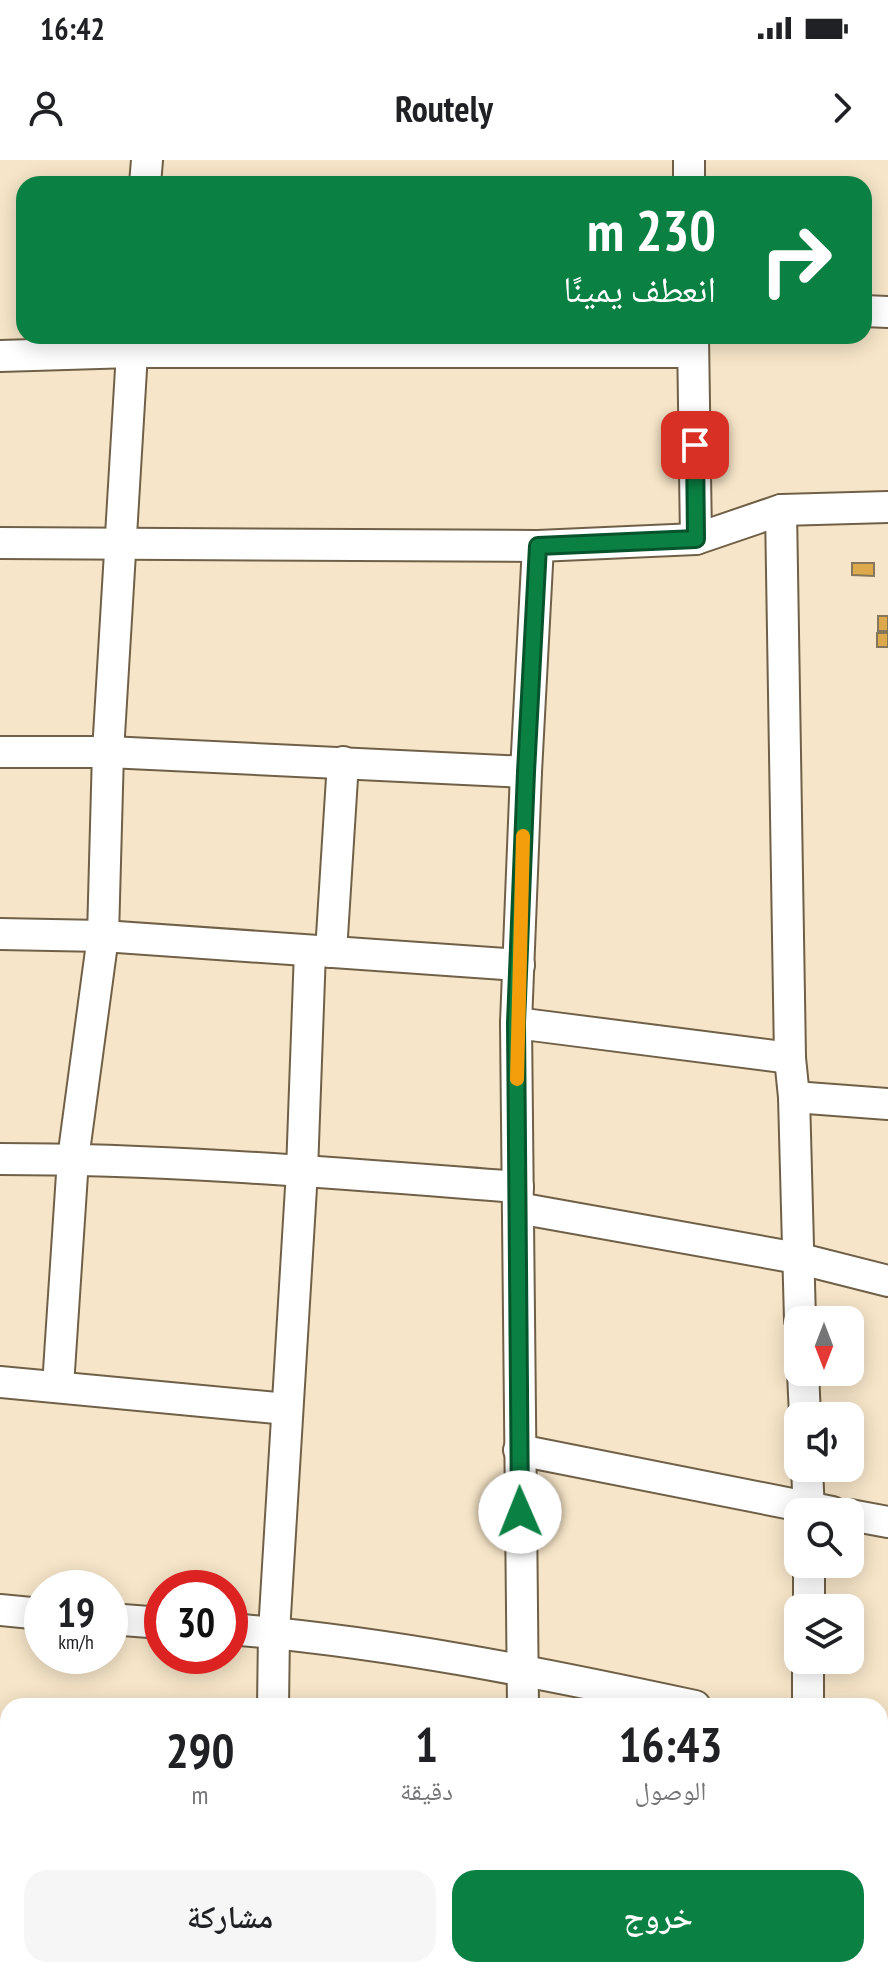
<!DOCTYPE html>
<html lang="ar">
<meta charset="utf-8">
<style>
body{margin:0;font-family:"PT Sans Narrow","Noto Naskh Arabic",sans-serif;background:#f6f6f6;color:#202124;direction:rtl;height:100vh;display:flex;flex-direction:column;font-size:30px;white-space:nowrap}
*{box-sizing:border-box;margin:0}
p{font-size:26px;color:#757577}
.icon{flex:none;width:44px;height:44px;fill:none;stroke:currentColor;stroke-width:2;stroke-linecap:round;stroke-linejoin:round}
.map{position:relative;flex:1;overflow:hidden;direction:ltr}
.panel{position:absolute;left:0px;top:1538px;width:888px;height:280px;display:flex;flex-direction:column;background:#fff;border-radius:24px 24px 0 0;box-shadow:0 4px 20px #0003;direction:rtl}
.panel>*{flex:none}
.hud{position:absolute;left:16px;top:16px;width:856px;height:168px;border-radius:24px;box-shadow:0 4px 20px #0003;direction:rtl;background:#0b8043;color:#fff;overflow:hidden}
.needle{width:52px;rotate:180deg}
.buttons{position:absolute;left:784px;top:1146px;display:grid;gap:16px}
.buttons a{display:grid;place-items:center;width:80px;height:80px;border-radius:16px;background:#fff;box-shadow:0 4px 20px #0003;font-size:40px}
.speed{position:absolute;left:24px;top:1410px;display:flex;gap:16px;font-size:40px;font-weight:700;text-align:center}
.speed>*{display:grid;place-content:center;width:104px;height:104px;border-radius:50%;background:#fff;box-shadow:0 4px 20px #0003;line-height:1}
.speed small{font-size:20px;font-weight:400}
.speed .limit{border:12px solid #d22;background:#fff;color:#111}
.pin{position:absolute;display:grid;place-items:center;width:68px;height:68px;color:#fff;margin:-34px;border-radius:16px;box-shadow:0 4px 12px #0006}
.me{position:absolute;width:88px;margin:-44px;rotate:359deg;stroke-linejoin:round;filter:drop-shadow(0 0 6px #0008)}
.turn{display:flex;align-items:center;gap:28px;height:168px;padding:0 24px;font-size:36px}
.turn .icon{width:104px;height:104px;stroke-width:2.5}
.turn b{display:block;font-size:56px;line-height:68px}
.eta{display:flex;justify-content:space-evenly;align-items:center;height:136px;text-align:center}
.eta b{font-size:48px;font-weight:600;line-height:56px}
.cta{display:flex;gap:16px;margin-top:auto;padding:16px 24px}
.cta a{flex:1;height:92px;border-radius:24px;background:#0b8043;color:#fff;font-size:32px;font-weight:600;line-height:92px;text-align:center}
.cta a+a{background:#f6f6f6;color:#202124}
.status{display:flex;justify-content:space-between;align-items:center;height:56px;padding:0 40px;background:#fff;direction:ltr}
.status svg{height:22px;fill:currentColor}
header{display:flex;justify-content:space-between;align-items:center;height:104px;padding:0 24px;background:#fff;font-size:36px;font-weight:600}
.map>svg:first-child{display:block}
.building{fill:#dcaa4c;stroke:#86765c;stroke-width:2}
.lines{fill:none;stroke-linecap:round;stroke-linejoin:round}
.street-casing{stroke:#6f6047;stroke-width:34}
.street{stroke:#fff;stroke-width:30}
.route-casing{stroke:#07532c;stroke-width:20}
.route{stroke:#0b8043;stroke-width:14}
.slow{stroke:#f59e0b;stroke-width:14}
</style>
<div class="status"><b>16:42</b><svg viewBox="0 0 49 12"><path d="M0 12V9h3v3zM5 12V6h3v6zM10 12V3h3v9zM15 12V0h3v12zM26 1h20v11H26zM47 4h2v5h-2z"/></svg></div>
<header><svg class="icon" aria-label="forward" viewBox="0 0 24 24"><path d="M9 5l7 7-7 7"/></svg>Routely<svg class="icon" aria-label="person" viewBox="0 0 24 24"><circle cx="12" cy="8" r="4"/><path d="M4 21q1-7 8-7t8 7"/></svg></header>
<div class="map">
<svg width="888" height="1818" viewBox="0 0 888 1818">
<rect width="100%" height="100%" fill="#f6e5c8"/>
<!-- building -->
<g class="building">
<polygon points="852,403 874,403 874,416 852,415"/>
<rect x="878" y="456" width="10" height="15"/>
<rect x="877" y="473" width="11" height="14"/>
</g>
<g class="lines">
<defs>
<g id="street">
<polyline points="689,0 689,24"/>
<polyline points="145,24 147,0"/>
<polyline points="864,151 888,152"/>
<polyline points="693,176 696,379"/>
<polyline points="0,196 132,192 693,192"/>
<polyline points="781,350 790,898 794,937 800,1160"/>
<polyline points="0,383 538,386 696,379 781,350 888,347"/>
<polyline points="0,592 108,592 526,612"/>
<polyline points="0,774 103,776 519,805"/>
<polyline points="331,792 343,602"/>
<polyline points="516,863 790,898"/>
<polyline points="794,937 888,944"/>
<path d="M 0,999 C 173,999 346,1014 518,1027"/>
<polyline points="518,1048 797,1098 888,1121"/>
<polyline points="803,1212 805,1256"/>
<polyline points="0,1222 287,1249"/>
<polyline points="58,1226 73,999 103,776 108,592 133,176"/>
<polyline points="519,1290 832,1352"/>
<polyline points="807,1308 809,1352"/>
<polyline points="850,1355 888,1362"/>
<polyline points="809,1448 809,1404"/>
<polyline points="0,1450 42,1454"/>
<polyline points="110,1459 162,1463"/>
<path d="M 230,1469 C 387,1482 542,1513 695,1546"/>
<polyline points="273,1546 274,1472 302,1011 310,791"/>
<polyline points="523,1546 516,863 526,612 538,386"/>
<polyline points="808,1546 808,1500"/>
<polyline points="880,1584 888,1585"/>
<polyline points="0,1673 8,1673"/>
<polyline points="270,1810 270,1818"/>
<polyline points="518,1818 519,1810"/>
<polyline points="807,1818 807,1810"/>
</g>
</defs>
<!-- street casing -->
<use href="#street" class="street-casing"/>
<!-- street -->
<use href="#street" class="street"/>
</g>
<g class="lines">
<defs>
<polyline id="route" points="520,1352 516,863 526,612 538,386 696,379 695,285"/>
</defs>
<!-- route casing -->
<use href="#route" class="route-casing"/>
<!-- route -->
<use href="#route" class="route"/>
<!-- slow -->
<polyline class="slow" points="517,919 523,676"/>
</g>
</svg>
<div class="buttons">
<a><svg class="needle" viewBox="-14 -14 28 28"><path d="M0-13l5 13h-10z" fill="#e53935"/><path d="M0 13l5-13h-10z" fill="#757577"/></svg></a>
<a><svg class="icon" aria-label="sound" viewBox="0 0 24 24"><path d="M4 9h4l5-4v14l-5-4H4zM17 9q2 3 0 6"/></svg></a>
<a><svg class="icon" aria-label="search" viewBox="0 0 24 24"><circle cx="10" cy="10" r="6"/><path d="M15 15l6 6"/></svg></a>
<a><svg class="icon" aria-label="layers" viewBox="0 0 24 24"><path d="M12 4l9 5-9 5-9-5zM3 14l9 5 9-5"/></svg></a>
</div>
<div class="speed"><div>19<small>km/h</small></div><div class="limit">30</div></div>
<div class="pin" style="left:695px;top:285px;background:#d93025"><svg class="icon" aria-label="arrive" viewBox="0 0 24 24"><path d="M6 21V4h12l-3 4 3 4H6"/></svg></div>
<svg class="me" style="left:520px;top:1352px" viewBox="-20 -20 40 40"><circle r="19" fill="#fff"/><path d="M0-13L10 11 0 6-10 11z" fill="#0b8043"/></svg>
<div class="hud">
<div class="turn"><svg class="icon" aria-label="right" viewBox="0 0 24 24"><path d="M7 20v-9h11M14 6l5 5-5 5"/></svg><div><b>230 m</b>انعطف يمينًا</div></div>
</div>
<section class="panel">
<div class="eta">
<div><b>16:43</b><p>الوصول</p></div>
<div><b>1</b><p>دقيقة</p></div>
<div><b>290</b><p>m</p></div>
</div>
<div class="cta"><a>خروج</a><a>مشاركة</a></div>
</section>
</div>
